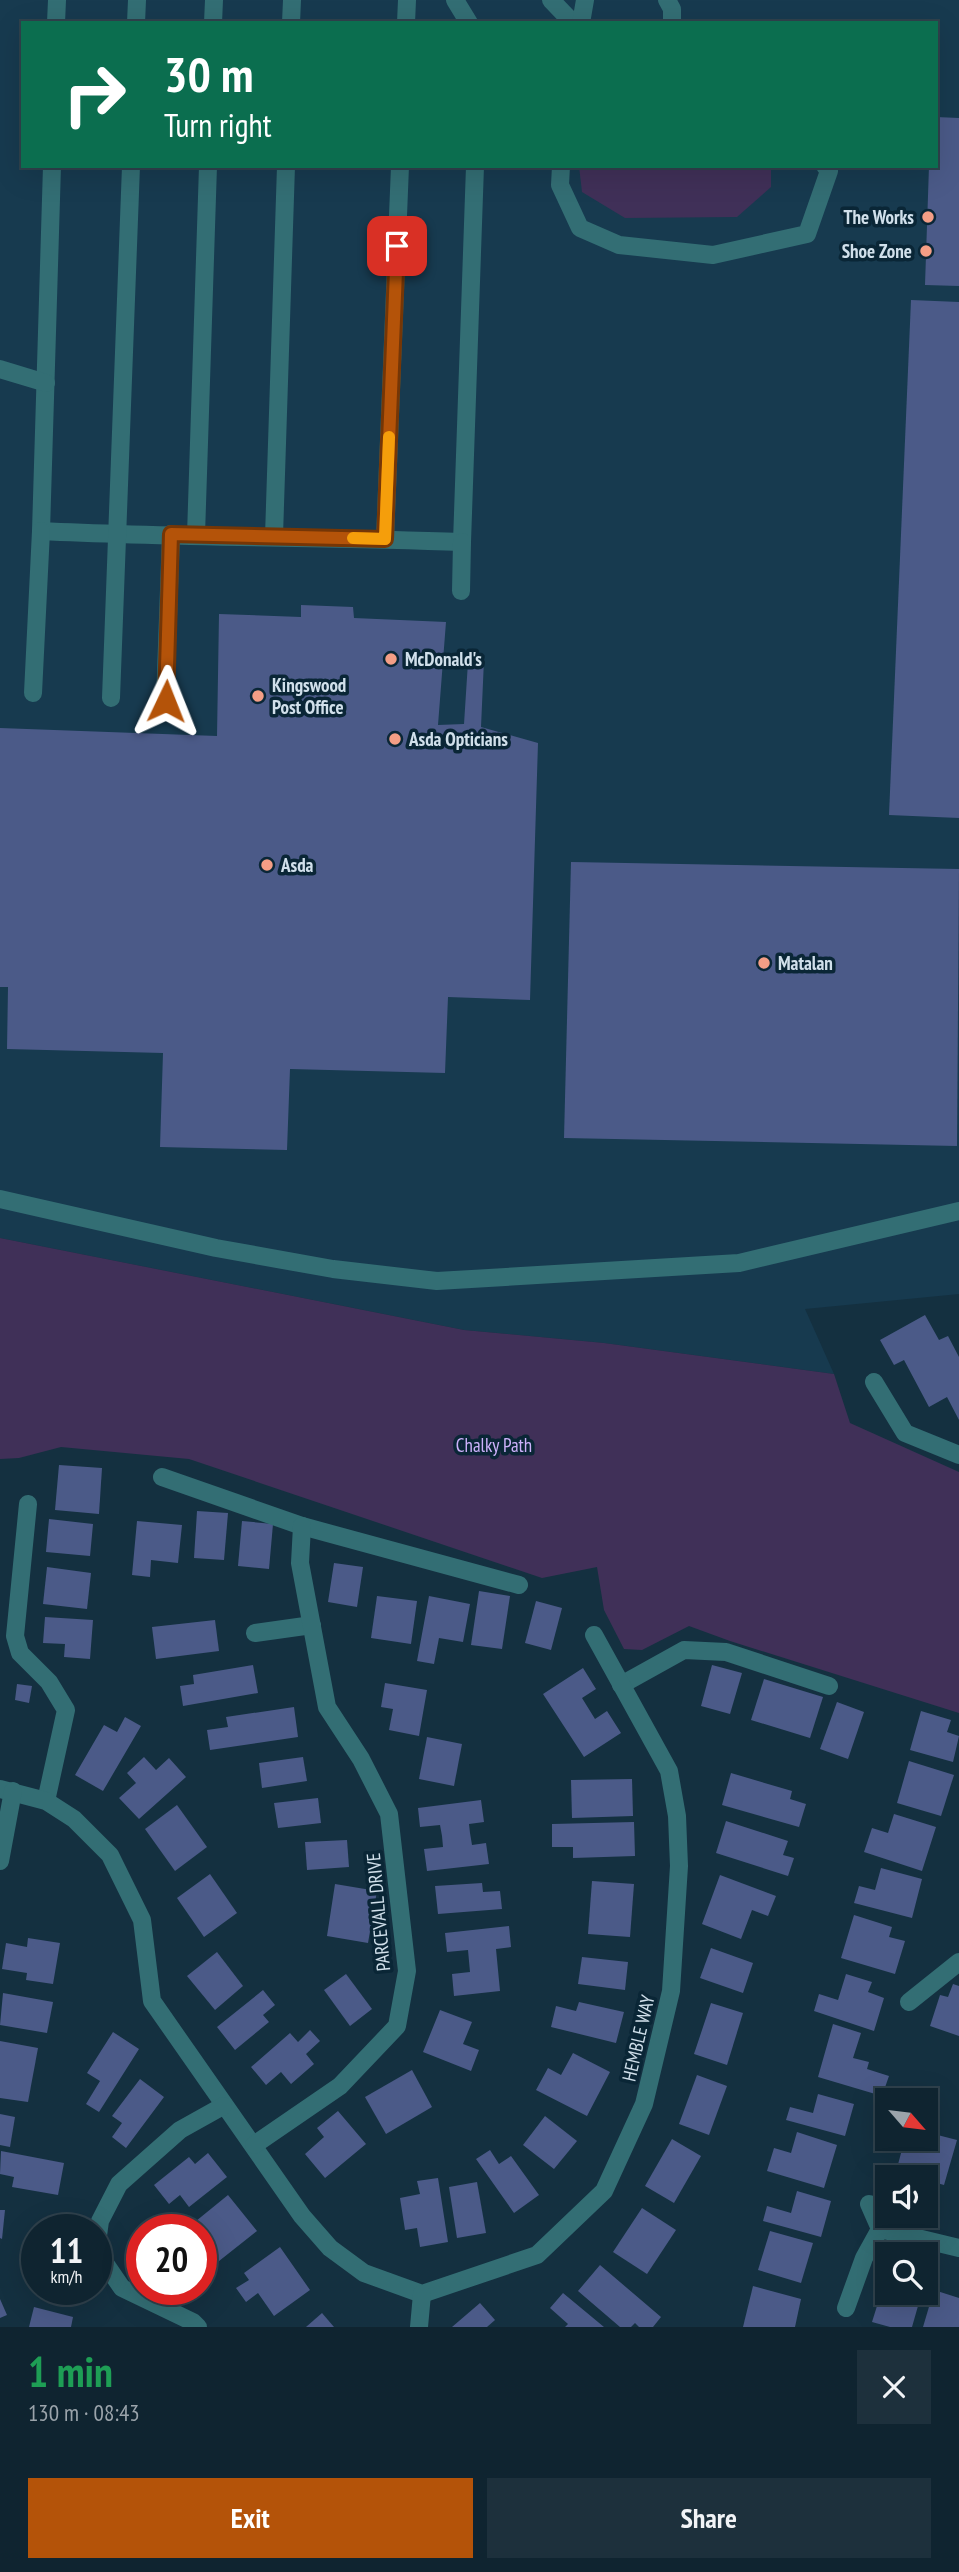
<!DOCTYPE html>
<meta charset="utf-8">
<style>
body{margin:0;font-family:"PT Sans Narrow",sans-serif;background:#1d303c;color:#f1f3f6;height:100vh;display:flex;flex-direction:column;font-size:26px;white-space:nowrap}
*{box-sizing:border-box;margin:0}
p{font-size:23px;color:#9ba4ab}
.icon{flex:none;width:38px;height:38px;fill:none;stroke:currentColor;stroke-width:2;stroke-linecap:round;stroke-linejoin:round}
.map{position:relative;height:2327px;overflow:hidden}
.sheet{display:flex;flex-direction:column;background:#0f2430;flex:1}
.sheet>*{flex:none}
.top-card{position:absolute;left:21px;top:21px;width:917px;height:147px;border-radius:0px;box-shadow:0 7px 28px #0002,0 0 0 2px #2f414c;background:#0b6e4f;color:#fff;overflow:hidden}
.needle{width:46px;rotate:118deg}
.tools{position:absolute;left:875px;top:2088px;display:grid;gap:14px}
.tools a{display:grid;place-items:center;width:63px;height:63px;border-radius:0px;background:#0f2430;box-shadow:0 7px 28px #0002,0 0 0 2px #2f414c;font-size:35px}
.speed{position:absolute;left:21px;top:2214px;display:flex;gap:14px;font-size:35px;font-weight:700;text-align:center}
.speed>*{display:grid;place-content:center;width:91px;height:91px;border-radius:50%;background:#0f2430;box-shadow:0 7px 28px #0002,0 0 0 2px #2f414c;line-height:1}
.speed small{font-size:18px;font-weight:400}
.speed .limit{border:10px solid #d22;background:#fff;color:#111}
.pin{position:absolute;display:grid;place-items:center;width:60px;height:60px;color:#fff;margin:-30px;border-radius:14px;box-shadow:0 4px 10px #0006}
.me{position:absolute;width:77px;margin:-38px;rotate:2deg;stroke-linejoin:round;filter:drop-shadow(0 0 5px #0008)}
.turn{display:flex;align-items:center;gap:24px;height:147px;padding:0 28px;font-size:32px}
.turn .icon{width:91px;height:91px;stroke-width:2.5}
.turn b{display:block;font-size:49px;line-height:60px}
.round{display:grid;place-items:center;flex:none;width:74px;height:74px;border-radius:0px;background:#1d303c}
.headline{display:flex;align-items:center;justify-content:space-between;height:119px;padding:0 28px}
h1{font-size:42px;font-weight:700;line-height:52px;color:#1e9e55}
.button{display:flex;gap:14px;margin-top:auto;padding:14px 28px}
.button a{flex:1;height:80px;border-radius:0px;background:#b45309;color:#fff;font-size:28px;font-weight:700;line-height:80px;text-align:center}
.button a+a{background:#1d303c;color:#f1f3f6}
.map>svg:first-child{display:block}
.built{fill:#173a4f;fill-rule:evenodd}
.green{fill:#403058}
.building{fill:#4b5a88}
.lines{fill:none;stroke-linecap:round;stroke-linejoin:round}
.minor{stroke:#336e74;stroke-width:18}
.route-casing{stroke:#753606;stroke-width:18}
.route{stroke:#b45309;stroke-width:12}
.slow{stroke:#f59e0b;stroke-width:12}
.poi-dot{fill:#f49e86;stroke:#0a2636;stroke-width:2.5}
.labels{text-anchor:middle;stroke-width:7;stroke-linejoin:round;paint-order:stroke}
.poi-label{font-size:19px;font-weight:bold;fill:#d1e0eb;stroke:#0a2636;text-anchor:start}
.park-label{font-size:19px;fill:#cdb1fb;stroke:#0a2636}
.street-label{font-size:19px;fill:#d1e0eb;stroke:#0a2636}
</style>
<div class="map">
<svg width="959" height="2327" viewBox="0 0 959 2327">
<rect width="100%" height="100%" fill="#143040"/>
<!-- built -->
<path class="built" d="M 0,0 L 959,0 L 959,1294 L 805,1309 L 834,1374 L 604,1343 L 464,1330 L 0,1238 ZM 23,23 L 936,23 L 936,166 L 23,166 Z"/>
<!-- green -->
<g class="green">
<polygon points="579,166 771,166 771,187 737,217 625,218 582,192"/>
<polygon points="0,1238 464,1330 604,1343 834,1374 850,1423 959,1472 959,1713 730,1641 689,1626 642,1650 624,1649 604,1610 597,1567 542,1578 189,1459 61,1447 19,1458 0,1459"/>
</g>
<!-- building -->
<g class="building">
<polygon points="936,117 959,118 959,286 925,285 929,166 936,166"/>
<polygon points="911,300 959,302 959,818 889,815"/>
<polygon points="301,605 353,607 354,618 446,622 438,725 464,724 468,662 484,660 481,727 538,743 530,1000 448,997 445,1073 290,1069 287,1150 160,1147 163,1053 7,1049 8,987 0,987 0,728 217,736 219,614 301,617"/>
<polygon points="571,862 959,869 957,1146 564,1138"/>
<polygon points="925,1315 939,1340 948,1336 959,1357 959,1420 947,1397 929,1407 904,1360 894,1365 880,1340"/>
<polygon points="59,1465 102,1468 99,1514 55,1510"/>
<polygon points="197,1511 228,1513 224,1560 194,1558"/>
<polygon points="49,1519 93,1524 90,1556 46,1552"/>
<polygon points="137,1521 182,1525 178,1563 151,1560 150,1577 132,1575"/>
<polygon points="242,1521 273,1524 269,1569 238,1566"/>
<polygon points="334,1563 363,1567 357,1607 328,1602"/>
<polygon points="47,1567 91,1573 87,1609 43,1604"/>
<polygon points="479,1591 510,1596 502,1649 471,1645"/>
<polygon points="377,1596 417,1601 411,1644 371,1638"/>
<polygon points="429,1596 470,1604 463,1642 439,1638 434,1664 417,1661"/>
<polygon points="536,1601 562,1608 551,1650 525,1643"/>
<polygon points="45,1617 93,1620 90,1659 64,1657 65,1644 43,1643"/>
<polygon points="215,1620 219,1651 156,1659 152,1627"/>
<polygon points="253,1665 258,1693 183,1706 180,1686 194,1684 193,1675"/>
<polygon points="712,1665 742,1673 730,1714 701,1706"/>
<polygon points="583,1668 596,1689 582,1698 595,1719 607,1711 621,1733 584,1757 543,1694"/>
<polygon points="764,1679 823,1697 810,1738 751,1720"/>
<polygon points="385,1683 427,1690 419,1736 389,1730 393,1709 381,1707"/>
<polygon points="17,1684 32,1686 29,1703 15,1700"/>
<polygon points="837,1702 864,1712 848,1759 820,1749"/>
<polygon points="294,1707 298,1737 210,1750 207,1730 228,1727 226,1717"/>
<polygon points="921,1711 951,1720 947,1732 959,1736 953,1762 910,1750"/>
<polygon points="125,1717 141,1726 103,1791 75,1775 104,1725 117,1732"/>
<polygon points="427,1737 462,1744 454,1786 419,1779"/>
<polygon points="144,1757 156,1770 169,1758 186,1777 139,1819 119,1798 136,1783 127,1773"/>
<polygon points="303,1757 307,1781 262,1788 259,1763"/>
<polygon points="909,1761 954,1775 941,1816 897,1803"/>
<polygon points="731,1773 792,1791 790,1799 806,1804 799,1827 722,1805"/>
<polygon points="632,1779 633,1816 572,1818 571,1780"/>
<polygon points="318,1798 321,1823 278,1828 274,1803"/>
<polygon points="481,1800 484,1822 469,1824 470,1833 472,1845 486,1843 489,1864 427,1871 424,1849 443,1847 442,1836 440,1825 420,1827 418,1808"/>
<polygon points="177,1805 207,1847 175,1871 145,1829"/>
<polygon points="894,1814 936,1827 922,1871 864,1852 872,1828 888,1833"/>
<polygon points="726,1821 788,1841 783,1855 794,1858 788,1876 716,1853"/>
<polygon points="634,1822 635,1856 573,1858 573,1847 552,1847 552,1824"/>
<polygon points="347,1840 349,1867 307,1870 305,1842"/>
<polygon points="881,1868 922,1879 912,1918 854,1903 859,1886 875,1890"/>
<polygon points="210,1874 237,1913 204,1937 177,1898"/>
<polygon points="720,1875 776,1896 768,1916 752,1910 741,1939 702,1924"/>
<polygon points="592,1881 634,1884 630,1937 588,1934"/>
<polygon points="482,1883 483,1892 500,1891 502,1909 438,1914 435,1886"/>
<polygon points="335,1884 377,1891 368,1943 327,1936"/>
<polygon points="854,1915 892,1927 889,1937 905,1941 895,1974 841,1958"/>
<polygon points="509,1926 511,1947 496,1949 500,1991 454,1996 452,1974 470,1972 468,1950 447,1952 445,1933"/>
<polygon points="28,1938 60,1943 53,1984 26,1980 27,1973 2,1969 6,1943 27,1947"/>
<polygon points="711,1948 753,1963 743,1993 700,1978"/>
<polygon points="217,1952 243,1986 215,2010 187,1976"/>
<polygon points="582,1957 628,1962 625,1990 578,1984"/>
<polygon points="346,1974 372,2009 350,2026 324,1990"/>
<polygon points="846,1974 872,1982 868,1992 884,1998 874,2031 814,2011 819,1994 838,2000"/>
<polygon points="953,1984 959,1986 959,2036 930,2026 940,1995 948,1997"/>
<polygon points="263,1990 275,2005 263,2015 269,2022 235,2050 217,2027"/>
<polygon points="3,1993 53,2002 47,2033 0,2025"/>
<polygon points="579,2002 624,2012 616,2043 551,2027 556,2006 576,2011"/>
<polygon points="711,2003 743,2013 727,2065 694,2054"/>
<polygon points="440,2010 472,2022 463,2044 479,2050 471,2071 423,2052"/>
<polygon points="833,2024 861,2033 853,2058 869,2062 867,2069 889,2076 882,2096 818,2077"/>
<polygon points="310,2030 320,2041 306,2054 314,2064 291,2084 281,2072 266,2085 251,2067 290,2033 298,2042"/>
<polygon points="113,2032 139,2049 99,2112 86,2104 100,2081 87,2073"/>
<polygon points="0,2041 38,2048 28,2102 0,2098"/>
<polygon points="573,2053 610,2072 587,2116 536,2090 548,2068 561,2075"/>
<polygon points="412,2070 432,2107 386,2134 365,2097"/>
<polygon points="697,2075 727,2086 709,2135 679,2124"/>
<polygon points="140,2079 164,2097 126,2148 112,2137 122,2123 112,2116"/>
<polygon points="818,2094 854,2104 845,2136 786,2120 790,2107 813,2113"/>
<polygon points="338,2111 366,2144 325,2178 305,2154 324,2137 317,2128"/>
<polygon points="0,2114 15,2117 10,2147 0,2145"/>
<polygon points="545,2116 577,2141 554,2169 523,2145"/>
<polygon points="797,2132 837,2145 824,2188 767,2171 774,2148 791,2153"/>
<polygon points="926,2132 957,2140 944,2185 926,2180 926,2177 915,2177 896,2172 905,2138 926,2138"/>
<polygon points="672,2139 701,2156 674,2203 645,2186"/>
<polygon points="490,2150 499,2164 511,2156 539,2195 514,2213 476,2159"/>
<polygon points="1,2151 64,2163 58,2195 12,2187 14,2177 0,2174"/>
<polygon points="208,2153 227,2177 189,2207 180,2195 169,2204 154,2185 189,2157 195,2164"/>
<polygon points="438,2178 448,2242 420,2247 417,2228 405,2230 400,2198 420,2194 417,2181"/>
<polygon points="477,2182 486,2233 457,2238 449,2187"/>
<polygon points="797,2191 831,2201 821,2237 763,2221 767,2206 791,2213"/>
<polygon points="228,2195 257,2231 214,2265 201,2250 201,2230 185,2230"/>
<polygon points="642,2208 676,2230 647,2274 613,2252"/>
<polygon points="0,2210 5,2210 2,2239 0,2238"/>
<polygon points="770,2231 813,2243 801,2283 758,2270"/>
<polygon points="280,2247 310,2290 274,2316 258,2293 246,2302 236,2288 249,2280 244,2273"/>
<polygon points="600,2265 661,2317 653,2327 639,2327 635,2323 631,2327 620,2327 578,2291"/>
<polygon points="887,2274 887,2292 922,2292 912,2327 890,2327 872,2322"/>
<polygon points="753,2286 801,2299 795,2327 743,2327"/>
<polygon points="934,2290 959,2298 959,2327 923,2327"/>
<polygon points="563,2293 604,2327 565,2327 568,2324 550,2308"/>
<polygon points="0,2299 7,2315 0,2318"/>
<polygon points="480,2303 495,2320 487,2327 452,2327"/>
<polygon points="34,2307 73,2317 71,2327 29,2327"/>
<polygon points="322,2313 334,2327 306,2327"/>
</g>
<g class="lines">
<!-- minor -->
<g class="minor">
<polyline points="455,0 469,23"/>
<polyline points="551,0 573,23"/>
<polyline points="667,0 672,9 672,23"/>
<polyline points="56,23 57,0"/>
<polyline points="136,23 137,0"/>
<polyline points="213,23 214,0"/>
<polyline points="291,23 292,0"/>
<polyline points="406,23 407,0"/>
<polyline points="581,23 585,0"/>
<path d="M 52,166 L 41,531 C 181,538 321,537 462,542 L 475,166"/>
<polyline points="561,166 560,185 580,228 619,245 713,255 807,234 829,171 825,166"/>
<polyline points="0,369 46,383"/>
<polyline points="196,535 208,166"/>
<polyline points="274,536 286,166"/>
<polyline points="385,539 400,166"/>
<polyline points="461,591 462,542"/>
<polyline points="33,693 41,531"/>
<polyline points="111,698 131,166"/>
<polyline points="165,701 171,534"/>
<polyline points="0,1199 216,1248 333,1269 437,1281 739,1263 959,1211"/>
<polyline points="874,1382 905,1433 959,1455"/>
<polyline points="162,1477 302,1526 519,1585"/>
<polyline points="28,1504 15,1636 20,1653 49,1682 66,1710 46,1801"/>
<polyline points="255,1633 312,1625"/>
<polyline points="621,1685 684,1650 726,1652 829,1686"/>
<polyline points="0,1789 46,1801 74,1819 110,1855 142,1920 152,2001 302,2216 330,2248 364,2273 422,2294 537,2255 604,2191 644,2104 671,1991 679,1866 677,1816 669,1771 594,1635"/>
<polyline points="0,1861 13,1791"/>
<polyline points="909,2002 959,1962"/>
<polyline points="254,2145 340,2086 397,2026 407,1971 389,1814 361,1759 327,1707 300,1563 302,1526"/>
<polyline points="869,2204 880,2229 959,2248"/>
<polyline points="846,2308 864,2258 880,2229"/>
<polyline points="198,2327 193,2322 122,2288 96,2250 100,2221 119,2184 180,2130 223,2106"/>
<polyline points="419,2327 422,2294"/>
</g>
</g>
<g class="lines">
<defs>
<polyline id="route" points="166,701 171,534 385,539 397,246"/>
</defs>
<!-- route casing -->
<use href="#route" class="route-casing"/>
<!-- route -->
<use href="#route" class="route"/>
<!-- slow -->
<polyline class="slow" points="353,538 385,539 389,437"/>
</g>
<!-- markers -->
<g class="poi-dot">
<circle cx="928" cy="217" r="7"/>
<circle cx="926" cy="251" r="7"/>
<circle cx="391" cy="659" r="7"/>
<circle cx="258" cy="696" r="7"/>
<circle cx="395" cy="739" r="7"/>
<circle cx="267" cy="865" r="7"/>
<circle cx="764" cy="963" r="7"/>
</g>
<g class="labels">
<!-- poi labels -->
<g class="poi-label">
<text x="914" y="224" text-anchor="end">The Works</text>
<text x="912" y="258" text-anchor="end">Shoe Zone</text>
<text x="405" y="666">McDonald's</text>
<text x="272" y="692">Kingswood<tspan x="272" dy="22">Post Office</tspan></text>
<text x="409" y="746">Asda Opticians</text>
<text x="281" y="872">Asda</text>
<text x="778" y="970">Matalan</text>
</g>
<!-- park labels -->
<g class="park-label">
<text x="494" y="1452">Chalky Path</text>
</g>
<!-- street labels -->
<g class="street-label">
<text transform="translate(378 1912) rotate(-95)" y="7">PARCEVALL DRIVE</text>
<text transform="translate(638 2038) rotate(-77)" y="7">HEMBLE WAY</text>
</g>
</g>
</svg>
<div class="tools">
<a><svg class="needle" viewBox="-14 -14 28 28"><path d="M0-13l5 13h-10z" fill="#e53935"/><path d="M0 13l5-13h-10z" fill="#9ba4ab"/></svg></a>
<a><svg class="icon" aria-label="sound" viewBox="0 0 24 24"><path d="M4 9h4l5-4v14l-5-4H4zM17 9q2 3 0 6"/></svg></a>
<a><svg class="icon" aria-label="search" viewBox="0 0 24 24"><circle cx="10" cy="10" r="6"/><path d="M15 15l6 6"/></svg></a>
</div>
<div class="speed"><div>11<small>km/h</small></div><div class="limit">20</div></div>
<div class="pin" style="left:397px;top:246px;background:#d93025"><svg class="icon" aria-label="arrive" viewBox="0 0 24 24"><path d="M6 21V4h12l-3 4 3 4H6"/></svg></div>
<svg class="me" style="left:166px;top:701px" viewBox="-20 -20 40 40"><path d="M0-17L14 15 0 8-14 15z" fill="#b45309" stroke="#fff" stroke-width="4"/></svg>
<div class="top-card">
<div class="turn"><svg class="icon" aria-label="right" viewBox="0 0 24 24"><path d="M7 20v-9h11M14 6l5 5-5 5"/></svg><div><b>30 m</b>Turn right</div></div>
</div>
</div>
<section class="sheet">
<div class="headline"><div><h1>1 min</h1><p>130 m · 08:43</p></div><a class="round"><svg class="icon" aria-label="close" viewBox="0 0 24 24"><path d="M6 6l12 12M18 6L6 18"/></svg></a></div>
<div class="button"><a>Exit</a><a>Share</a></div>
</section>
